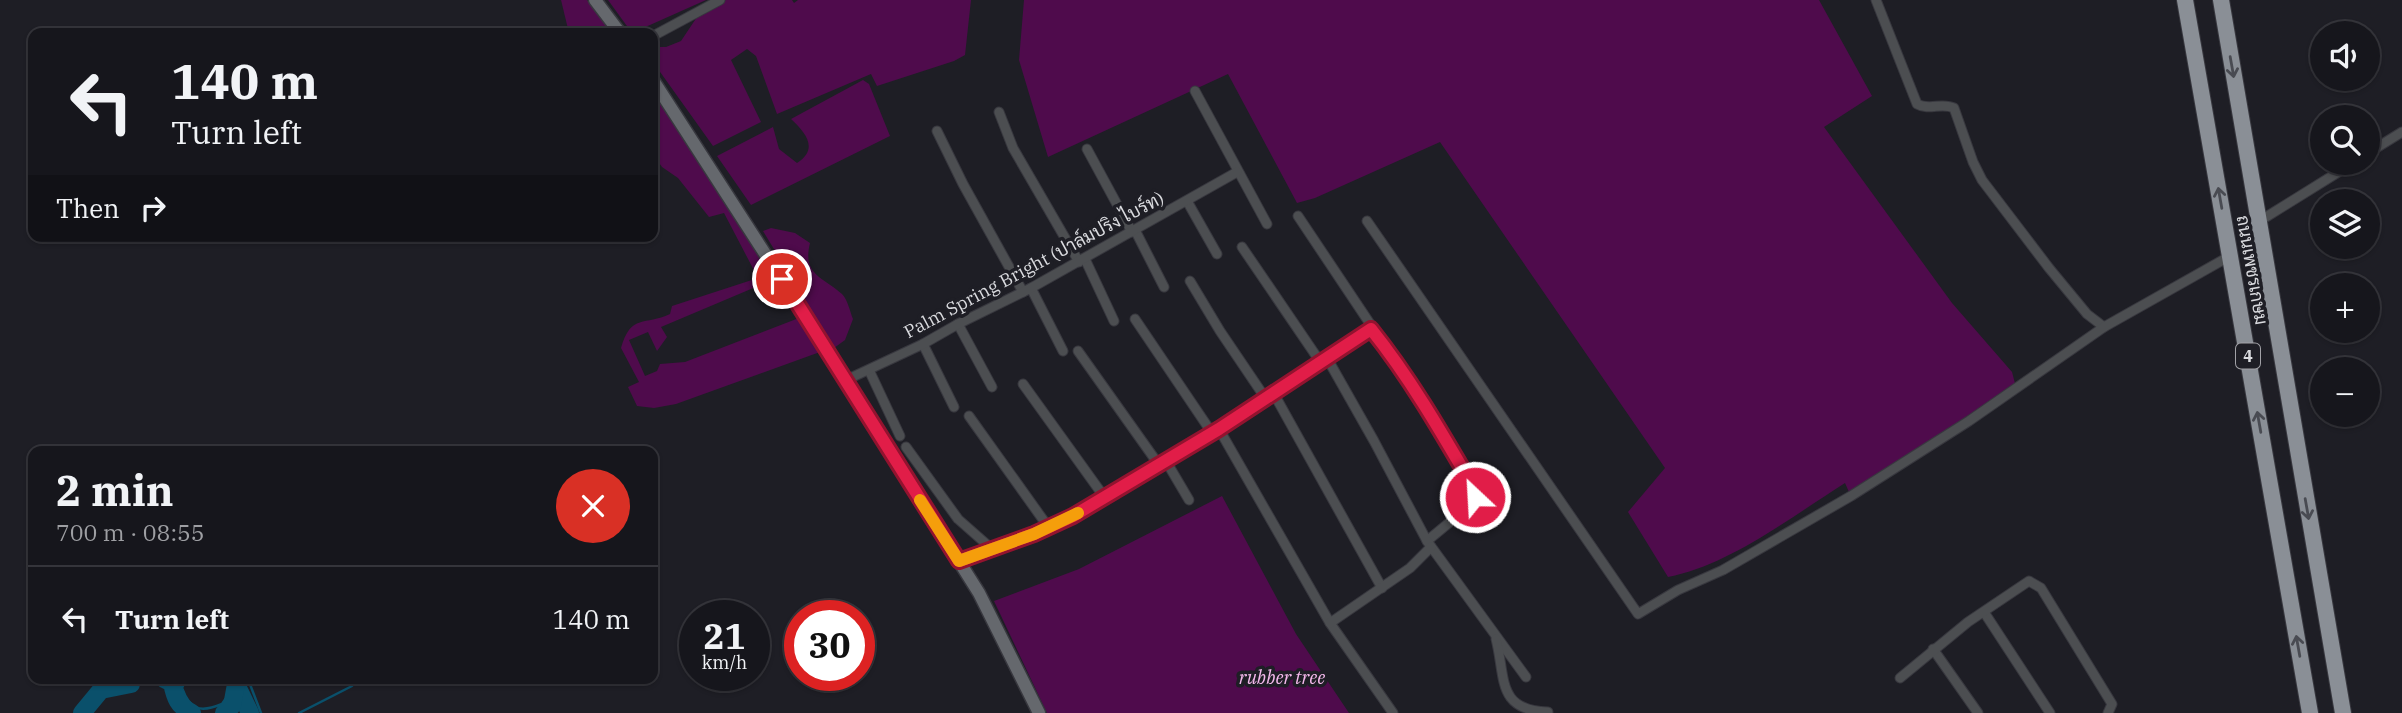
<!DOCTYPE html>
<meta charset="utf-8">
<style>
body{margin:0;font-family:"IBM Plex Serif",Sarabun,serif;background:#1f1f25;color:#f1f3f6;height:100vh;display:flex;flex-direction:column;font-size:26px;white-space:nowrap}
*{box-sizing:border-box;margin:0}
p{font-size:23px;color:#9e9fa3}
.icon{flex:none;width:38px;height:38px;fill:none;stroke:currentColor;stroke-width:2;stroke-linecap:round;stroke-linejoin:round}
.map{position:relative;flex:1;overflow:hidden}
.details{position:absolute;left:28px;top:446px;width:630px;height:238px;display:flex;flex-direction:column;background:#16161c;border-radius:14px;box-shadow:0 2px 5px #0004,0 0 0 2px #35353b}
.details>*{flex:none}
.hud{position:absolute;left:28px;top:28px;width:630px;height:214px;border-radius:14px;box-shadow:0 2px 5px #0004,0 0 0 2px #35353b;background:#16161c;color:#f1f3f6;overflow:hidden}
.fabs{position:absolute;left:2310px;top:21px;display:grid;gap:14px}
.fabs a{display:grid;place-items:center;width:70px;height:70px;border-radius:50%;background:#16161c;box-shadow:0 2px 5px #0004,0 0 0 2px #35353b;font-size:35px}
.speed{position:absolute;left:679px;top:600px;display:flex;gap:14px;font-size:35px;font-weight:700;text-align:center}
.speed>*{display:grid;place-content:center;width:91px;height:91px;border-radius:50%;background:#16161c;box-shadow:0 2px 5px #0004,0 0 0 2px #35353b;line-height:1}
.speed small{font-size:18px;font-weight:400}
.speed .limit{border:10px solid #d22;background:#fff;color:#111}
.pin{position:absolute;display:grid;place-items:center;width:60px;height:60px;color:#fff;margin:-30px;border:4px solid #fff;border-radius:50%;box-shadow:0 2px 7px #0007}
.me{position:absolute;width:77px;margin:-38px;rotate:335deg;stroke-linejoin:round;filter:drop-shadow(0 0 5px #0008)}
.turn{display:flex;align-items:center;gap:24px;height:147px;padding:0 28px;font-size:32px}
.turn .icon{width:91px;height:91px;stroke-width:2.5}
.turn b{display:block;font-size:49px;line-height:60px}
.then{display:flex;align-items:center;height:66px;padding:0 28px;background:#0003;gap:14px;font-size:26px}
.round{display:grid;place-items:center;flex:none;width:74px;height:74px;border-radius:37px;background:#1f1f25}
.overview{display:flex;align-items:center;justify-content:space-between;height:119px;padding:0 28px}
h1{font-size:42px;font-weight:700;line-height:52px}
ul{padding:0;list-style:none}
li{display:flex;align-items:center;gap:21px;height:105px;padding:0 28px;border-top:2px solid #35353b}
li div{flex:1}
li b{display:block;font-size:26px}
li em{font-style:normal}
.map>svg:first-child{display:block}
.green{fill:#4f0b4c}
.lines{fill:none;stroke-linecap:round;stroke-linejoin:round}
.stream{stroke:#0a506b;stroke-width:2.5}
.river{stroke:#0a506b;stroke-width:18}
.street-casing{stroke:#38383f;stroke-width:11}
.secondary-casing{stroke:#38383f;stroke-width:15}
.highway-casing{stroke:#38383f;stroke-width:18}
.street{stroke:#4c4e51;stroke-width:9}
.secondary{stroke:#65686d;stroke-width:12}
.highway{stroke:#8a8f96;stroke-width:16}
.oneway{stroke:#494b52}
.route-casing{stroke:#92132f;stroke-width:18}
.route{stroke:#e11d48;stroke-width:12}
.slow{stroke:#f59e0b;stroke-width:12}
.labels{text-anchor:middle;stroke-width:7;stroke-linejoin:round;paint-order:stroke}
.shield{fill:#1e1e25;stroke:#a2a2a7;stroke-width:2}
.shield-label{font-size:16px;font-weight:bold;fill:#dadbdf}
.street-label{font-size:18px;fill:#dadbdf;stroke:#1e1e25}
.park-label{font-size:18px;font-style:italic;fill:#f5b9ed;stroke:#1e1e25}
</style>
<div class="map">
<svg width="2402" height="713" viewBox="0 0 2402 713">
<rect width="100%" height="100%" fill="#1e1e25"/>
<!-- green -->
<g class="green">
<polygon points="561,0 587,0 612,33 569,33"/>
<polygon points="608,0 706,0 632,33"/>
<polygon points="726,0 792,0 794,3 798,0 971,0 965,55 954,61 877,86 871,74 777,114 756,56 747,49 731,60 761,122 713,146 653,62 653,47 666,47 681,41 699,14"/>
<path d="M 1024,0 L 1819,0 L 1872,96 L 1824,127 L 1952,303 L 2012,372 L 2017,391 L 1849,492 L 1845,483 C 1791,517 1730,565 1668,577 L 1628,512 L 1665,468 L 1440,142 L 1315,198 L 1297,203 L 1228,74 L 1048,157 L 1019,60 Z"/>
<path d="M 863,80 L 869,84 L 890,136 L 751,205 L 717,156 L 773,127 L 779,149 L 797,163 C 819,149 806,133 791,119 Z"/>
<path d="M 653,91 L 773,276 L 770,281 L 661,327 L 667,337 L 657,351 L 648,332 L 629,340 L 645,376 L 657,371 L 660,364 L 685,362 L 799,318 L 820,352 L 676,404 L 654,408 L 637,406 L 628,387 L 639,382 L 621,348 C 631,313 645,326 670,314 L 672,306 L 758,278 L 724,213 L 709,217 L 678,178 L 662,167 L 653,154 Z"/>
<path d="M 771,228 L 795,233 L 810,243 C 802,275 823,277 842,294 C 848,300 850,312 853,319 L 845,340 L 834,348 L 763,231 Z"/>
<polygon points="1222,496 1296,634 1349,713 1047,713 994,601 1079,569"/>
</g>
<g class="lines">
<!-- stream -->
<g class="stream">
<path d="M 186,679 L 182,688 C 190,710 200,713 222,704 L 233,688 L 232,679"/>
<polyline points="248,679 261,713"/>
<polyline points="299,713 352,686 347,679"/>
</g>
<!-- river -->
<g class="river">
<path d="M 164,679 L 172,683 C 175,698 178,706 192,713"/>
<polyline points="236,684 250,713"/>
<polyline points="82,713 101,690 131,684 132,679"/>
<polyline points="224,713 232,706 236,684"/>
</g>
<defs>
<g id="street">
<path d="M 1876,0 L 1917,104 C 1929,111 1942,102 1954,108 L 1973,162 L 1982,180 L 2049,268 L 2087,314 L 2104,327"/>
<polyline points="653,36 720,0"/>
<polyline points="1195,91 1267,224"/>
<polyline points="999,112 1013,148 1079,262"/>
<polyline points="937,131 963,184 1023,292"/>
<polyline points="1087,149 1132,232"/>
<polyline points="2368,153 2402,132"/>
<polyline points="1187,201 1217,254"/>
<polyline points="1298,216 1429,412 1475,490 1474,502 1427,541"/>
<polyline points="1367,221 1638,614 1678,590 1723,570 1851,496 1969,421 2104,327 2230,256"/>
<polyline points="2258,222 2353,163"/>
<polyline points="1135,230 1164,287"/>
<polyline points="1242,247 1321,363"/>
<polyline points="1085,259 1114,321"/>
<polyline points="1190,281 1220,331 1266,399"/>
<polyline points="1031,288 1063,351"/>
<polyline points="1135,319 1212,433"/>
<polyline points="958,324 992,387"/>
<polyline points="923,344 954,407"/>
<polyline points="1078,351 1159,465"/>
<polyline points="1327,358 1374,441 1427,541 1526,677"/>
<polyline points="869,370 900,436"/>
<polyline points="844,381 923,344 958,324 1031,288 1237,172"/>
<polyline points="1023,384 1105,498"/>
<polyline points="1274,394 1382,588"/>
<polyline points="969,416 1049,528"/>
<polyline points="1219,429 1330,623 1393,713"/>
<polyline points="906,447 958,519 992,549"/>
<polyline points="1166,461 1189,500"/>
<polyline points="959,561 1034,534 1073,516 1219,429 1371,329"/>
<polyline points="1984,612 2050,713"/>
<polyline points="1330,623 1410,568 1431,547"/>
<path d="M 1496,639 C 1506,678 1496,710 1548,712"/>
<polyline points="1933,649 1978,713"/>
<polyline points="1900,678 1968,622 2029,581 2041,588 2112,704 2108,713"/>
</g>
<g id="secondary">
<polyline points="595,0 620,33"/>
<polyline points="653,80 782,280 979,593 1039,713"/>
</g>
<g id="highway">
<polyline points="2185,0 2310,713"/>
<polyline points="2221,0 2343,713"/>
</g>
</defs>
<!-- street casing -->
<use href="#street" class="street-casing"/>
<!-- secondary casing -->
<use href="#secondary" class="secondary-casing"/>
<!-- highway casing -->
<use href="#highway" class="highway-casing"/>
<!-- street -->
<use href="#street" class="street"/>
<!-- secondary -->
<use href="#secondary" class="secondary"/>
<!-- highway -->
<use href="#highway" class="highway"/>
</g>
<!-- one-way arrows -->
<defs><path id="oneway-shaft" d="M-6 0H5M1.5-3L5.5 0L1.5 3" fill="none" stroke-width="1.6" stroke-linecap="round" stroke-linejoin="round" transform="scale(1.75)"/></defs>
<g class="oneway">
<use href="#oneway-shaft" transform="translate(2232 67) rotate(80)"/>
<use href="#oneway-shaft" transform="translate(2220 198) rotate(-100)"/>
<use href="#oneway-shaft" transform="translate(2259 422) rotate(-100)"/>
<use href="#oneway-shaft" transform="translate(2307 509) rotate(80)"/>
<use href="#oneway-shaft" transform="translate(2298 646) rotate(-100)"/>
</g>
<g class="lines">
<defs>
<path id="route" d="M 782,279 L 959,561 L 1034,534 L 1073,516 L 1219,429 L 1371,329 C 1411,379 1443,435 1475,490 L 1475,497"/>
</defs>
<!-- route casing -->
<use href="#route" class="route-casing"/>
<!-- route -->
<use href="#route" class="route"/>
<!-- slow -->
<polyline class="slow" points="920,500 959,561 1034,534 1078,513"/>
</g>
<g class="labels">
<!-- shield labels -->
<rect class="shield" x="2236" y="343.5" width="24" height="25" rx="5"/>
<g class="shield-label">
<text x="2248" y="362">4</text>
</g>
<!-- street labels -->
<g class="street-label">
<text transform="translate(1034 265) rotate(-28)" y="6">Palm Spring Bright (ปาล์มปริง ไบร์ท)</text>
<text transform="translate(2252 270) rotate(80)" y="6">ถนนเพชรเกษม</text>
</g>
<!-- park labels -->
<g class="park-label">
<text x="1282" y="684">rubber tree</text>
</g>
</g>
</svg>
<div class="fabs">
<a><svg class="icon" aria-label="sound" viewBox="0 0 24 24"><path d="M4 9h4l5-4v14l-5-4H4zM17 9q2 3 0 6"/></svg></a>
<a><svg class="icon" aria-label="search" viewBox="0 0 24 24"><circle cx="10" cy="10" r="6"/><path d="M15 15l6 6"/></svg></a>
<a><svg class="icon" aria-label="layers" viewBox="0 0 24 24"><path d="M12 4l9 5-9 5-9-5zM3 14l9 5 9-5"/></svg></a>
<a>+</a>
<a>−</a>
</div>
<div class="speed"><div>21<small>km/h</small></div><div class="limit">30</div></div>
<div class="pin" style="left:782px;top:279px;background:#d93025"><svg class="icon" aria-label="arrive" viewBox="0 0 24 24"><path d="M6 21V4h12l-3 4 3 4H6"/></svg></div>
<svg class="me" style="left:1475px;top:497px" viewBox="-20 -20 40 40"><circle r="17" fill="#e11d48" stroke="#fff" stroke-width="3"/><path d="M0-11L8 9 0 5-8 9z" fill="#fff"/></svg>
<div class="hud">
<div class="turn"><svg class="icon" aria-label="left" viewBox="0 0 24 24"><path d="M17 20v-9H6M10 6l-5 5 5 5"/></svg><div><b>140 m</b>Turn left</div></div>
<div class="then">Then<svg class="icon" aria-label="right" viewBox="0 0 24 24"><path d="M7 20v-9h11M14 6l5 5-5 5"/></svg></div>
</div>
<section class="details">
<div class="overview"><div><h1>2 min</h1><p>700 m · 08:55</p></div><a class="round" style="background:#d93025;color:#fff"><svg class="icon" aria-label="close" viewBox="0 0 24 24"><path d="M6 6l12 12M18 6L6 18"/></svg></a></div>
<ul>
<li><svg class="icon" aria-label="left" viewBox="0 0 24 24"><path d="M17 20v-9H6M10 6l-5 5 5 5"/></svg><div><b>Turn left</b></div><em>140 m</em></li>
</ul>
</section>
</div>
